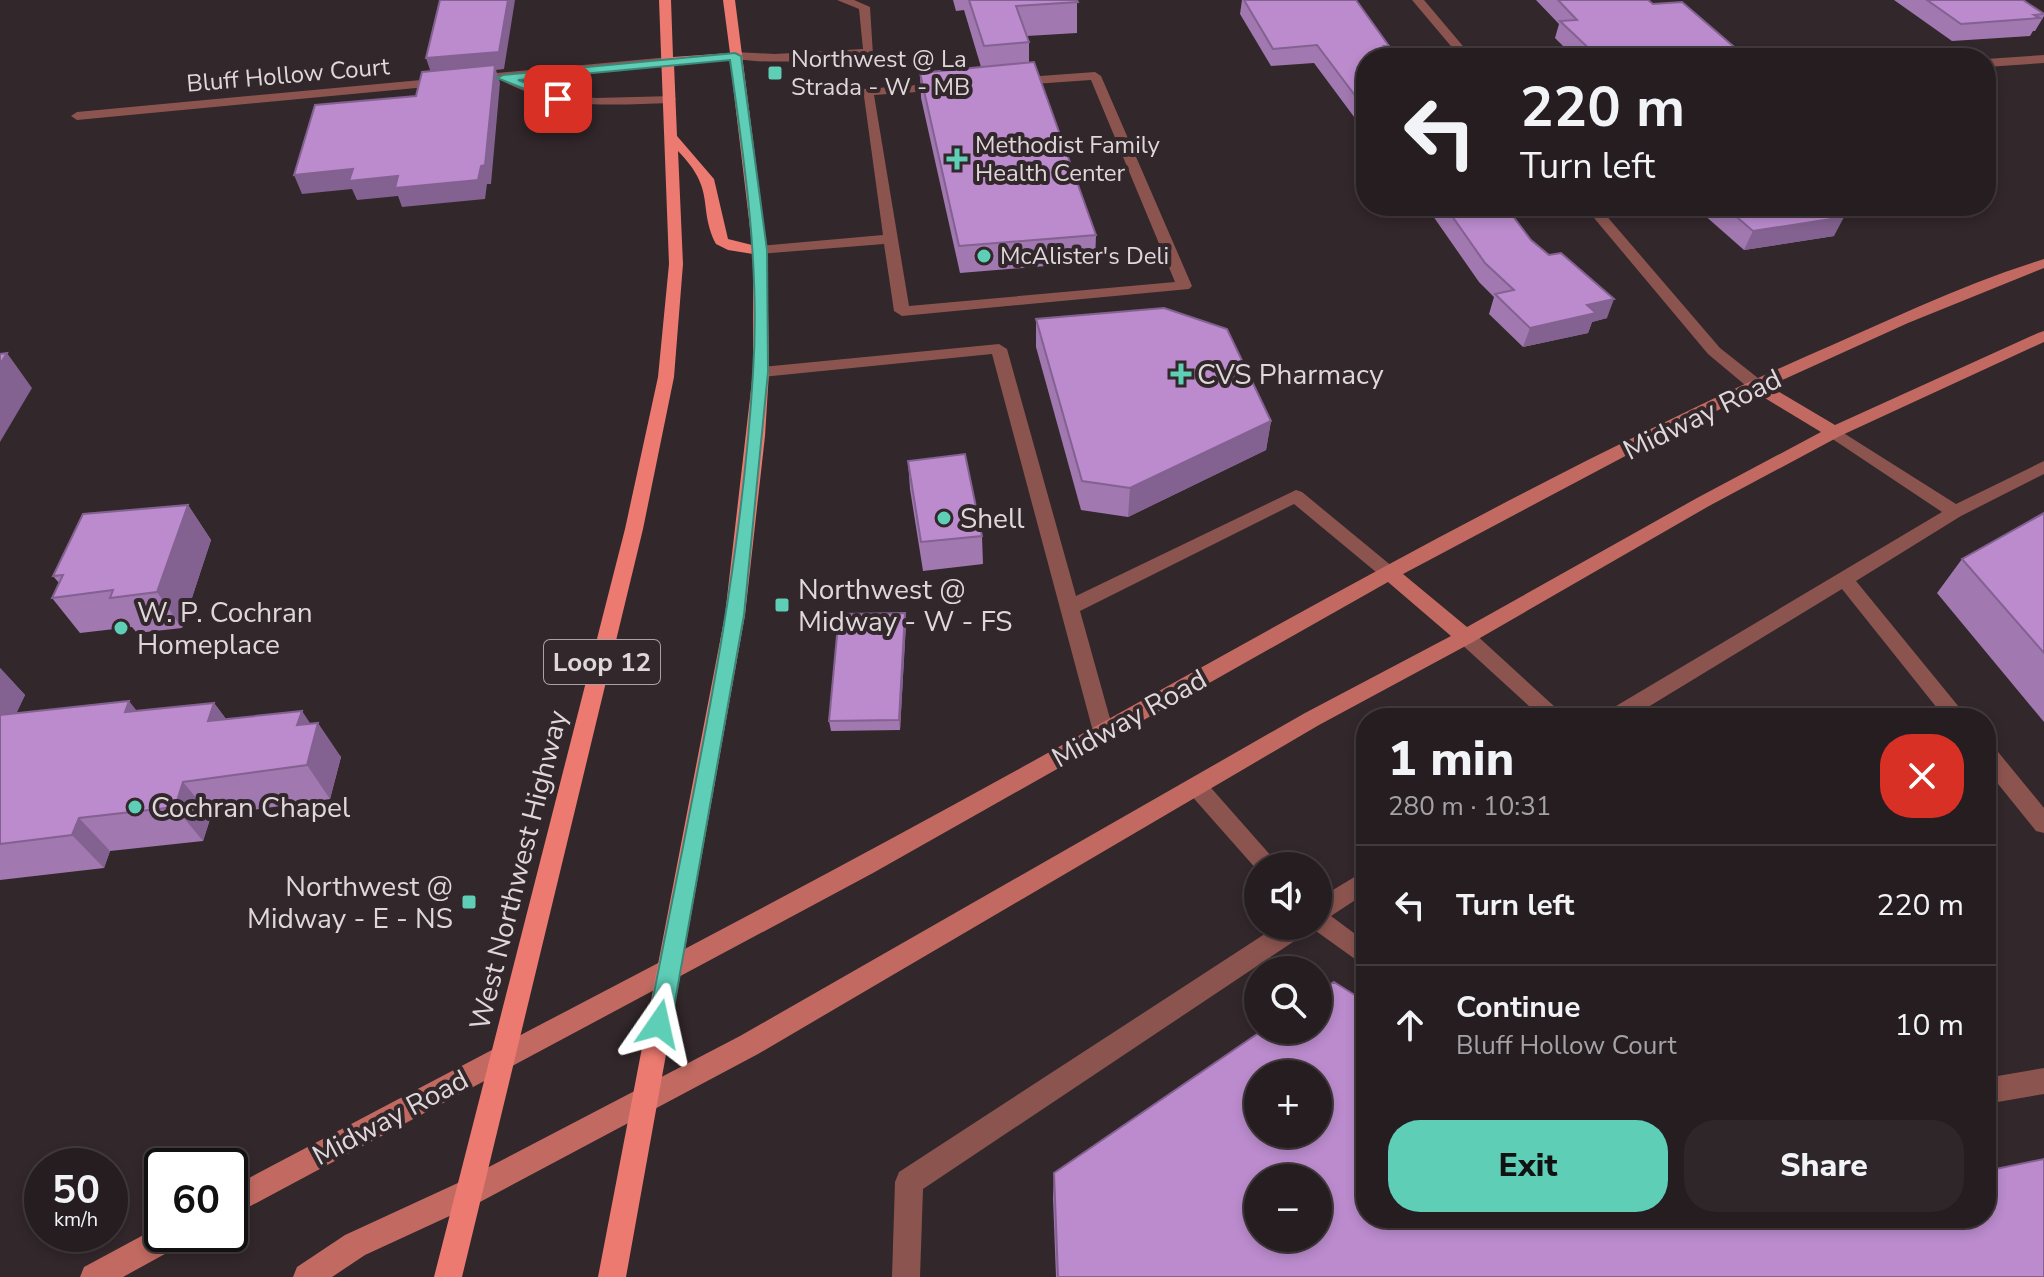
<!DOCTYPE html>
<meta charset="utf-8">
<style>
body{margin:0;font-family:"Nunito Sans",sans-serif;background:#2e2629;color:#f1f3f6;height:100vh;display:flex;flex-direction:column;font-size:30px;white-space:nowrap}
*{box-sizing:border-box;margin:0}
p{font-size:26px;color:#a4a2a5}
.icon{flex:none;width:44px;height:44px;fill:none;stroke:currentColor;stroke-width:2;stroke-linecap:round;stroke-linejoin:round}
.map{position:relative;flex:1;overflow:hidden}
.drawer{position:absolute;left:1356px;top:708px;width:640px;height:520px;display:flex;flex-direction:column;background:#261d20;border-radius:32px;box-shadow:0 4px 12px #0003,0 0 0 2px #423b3e}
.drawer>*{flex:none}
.hud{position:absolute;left:1356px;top:48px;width:640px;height:168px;border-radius:32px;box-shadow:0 4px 12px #0003,0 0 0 2px #423b3e;background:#261d20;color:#f1f3f6;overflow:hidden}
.fabs{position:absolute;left:1244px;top:852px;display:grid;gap:16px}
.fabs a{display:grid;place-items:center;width:88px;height:88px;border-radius:50%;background:#261d20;box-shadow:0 4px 12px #0003,0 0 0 2px #423b3e;font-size:40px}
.speed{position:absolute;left:24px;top:1148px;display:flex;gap:16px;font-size:40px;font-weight:700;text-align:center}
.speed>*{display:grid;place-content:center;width:104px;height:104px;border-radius:50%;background:#261d20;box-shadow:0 4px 12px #0003,0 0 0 2px #423b3e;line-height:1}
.speed small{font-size:20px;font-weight:400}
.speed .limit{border:4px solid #111;border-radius:12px;background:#fff;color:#111}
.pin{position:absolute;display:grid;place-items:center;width:68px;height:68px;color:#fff;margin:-34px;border-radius:16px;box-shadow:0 4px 12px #0006}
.me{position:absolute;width:88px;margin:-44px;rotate:11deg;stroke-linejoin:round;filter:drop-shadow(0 0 6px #0008)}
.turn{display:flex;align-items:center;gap:28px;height:168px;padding:0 32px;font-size:36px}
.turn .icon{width:104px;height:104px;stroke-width:2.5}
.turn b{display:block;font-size:56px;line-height:68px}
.round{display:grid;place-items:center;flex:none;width:84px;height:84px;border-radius:32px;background:#2e2629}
.summary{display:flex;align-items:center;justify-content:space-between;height:136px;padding:0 32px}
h1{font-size:48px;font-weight:800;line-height:60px}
.action{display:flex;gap:16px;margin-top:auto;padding:16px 32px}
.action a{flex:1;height:92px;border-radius:32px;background:#5eceb7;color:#111;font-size:32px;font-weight:800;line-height:92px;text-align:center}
.action a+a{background:#2e2629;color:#f1f3f6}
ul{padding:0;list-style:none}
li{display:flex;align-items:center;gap:24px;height:120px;padding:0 32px;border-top:2px solid #423b3e}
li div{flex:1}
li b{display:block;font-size:30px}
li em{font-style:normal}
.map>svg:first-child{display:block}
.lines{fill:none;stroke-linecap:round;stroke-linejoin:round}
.lane{fill:#8c544f;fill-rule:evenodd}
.street{fill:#8c544f;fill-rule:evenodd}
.secondary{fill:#c26a61;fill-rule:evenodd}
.primary{fill:#ec7a70;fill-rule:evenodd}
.wall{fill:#a178b0}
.shaded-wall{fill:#836190}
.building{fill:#bb8bcd;stroke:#836190;stroke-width:2;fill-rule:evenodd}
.route{fill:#5eceb7;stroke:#3d8677;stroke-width:2}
.poi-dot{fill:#5eceb7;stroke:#32272b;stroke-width:3}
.labels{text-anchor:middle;stroke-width:8;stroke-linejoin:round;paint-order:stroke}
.far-poi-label{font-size:24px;fill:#dfd7da;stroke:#32272b;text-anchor:start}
.far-street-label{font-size:24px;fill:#dfd7da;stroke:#32272b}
.shield{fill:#32272b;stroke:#aba2a6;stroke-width:2}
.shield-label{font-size:26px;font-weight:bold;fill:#dfd7da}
.poi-label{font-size:28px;fill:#dfd7da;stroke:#32272b;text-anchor:start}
.street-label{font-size:28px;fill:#dfd7da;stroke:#32272b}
</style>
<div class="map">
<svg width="2044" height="1277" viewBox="0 0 2044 1277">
<rect width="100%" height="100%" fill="#32272b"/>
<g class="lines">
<!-- lane -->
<g class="lane">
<path d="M 837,0 L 854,0 L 870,7 L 873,55 C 850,59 746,67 729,56 L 735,52 L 775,54 L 863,49 L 859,9 Z"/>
<polygon points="2044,55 2044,63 1986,67 1986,59"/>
<polygon points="578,67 584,71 581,87 590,101 584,105 580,104 569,87 572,71"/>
<path d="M 1095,72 L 1101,76 L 1192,286 L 1189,289 L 902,316 L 894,311 L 884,244 L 760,254 L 753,250 L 760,246 L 883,235 L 863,89 ZM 1091,80 L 1175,282 L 909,306 L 874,95 Z"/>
<polygon points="999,344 1007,349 1076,596 1296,490 1302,492 1399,572 1396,577 1382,577 1294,504 1080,611 1114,733 1111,739 1103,741 1095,739 992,354 761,377 753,372 761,367"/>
<polygon points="1834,427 1956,504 2044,461 2044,474 1961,516 1856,581 1968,718 1945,718 1842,589 1630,718 1602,718 1606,712 1942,512 1828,436 1825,432"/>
<polygon points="1466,630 1473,632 1567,718 1542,718 1459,642 1456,637 1459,632"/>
<polygon points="1986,744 1994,747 2044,808 2044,833 2036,831 1986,769"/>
<polygon points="1197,778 1205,781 1280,866 1258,866 1258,871 1189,793 1186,787 1189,781"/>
<polygon points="1366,870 1366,893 1331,916 1366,942 1366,967 1309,926 1305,934 923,1189 920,1277 892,1277 895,1182 899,1172 1277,926 1318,926 1318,899"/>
<polygon points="2044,1068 2044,1094 1986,1104 1986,1078"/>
</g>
<!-- street -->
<g class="street">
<polygon points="1412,0 1424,0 1473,58 1461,58"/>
<path d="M 669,57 L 675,61 L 673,64 L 517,79 L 560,95 L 596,98 L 674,96 L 676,99 L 670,103 C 611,105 554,110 501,80 L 77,120 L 71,116 L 77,112 Z"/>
<polygon points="1584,206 1598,206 1720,348 1763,382 1765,386 1763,390 1751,390 1708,354"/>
</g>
<!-- secondary -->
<g class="secondary">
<path d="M 2044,259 L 2044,268 L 1908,323 L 1769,386 L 1835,425 L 2038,333 L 2044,331 L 2044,342 L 1840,436 L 1709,506 L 1473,642 L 1319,725 L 758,1054 L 480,1202 L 365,1255 L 332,1277 L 293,1277 L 297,1267 L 345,1235 L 460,1182 L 740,1036 L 1305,713 L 1451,636 L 1388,582 L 873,873 L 230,1217 L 230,1188 C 514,1037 800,892 1080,735 C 1319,602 1557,467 1807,356 C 1885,322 1963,284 2044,259 ZM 1755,392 L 1821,432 L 1697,498 L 1467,627 L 1403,574 L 1631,453 Z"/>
<polygon points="162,1225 162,1234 187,1234 183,1244 123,1277 80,1277 84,1267"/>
</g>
<!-- primary -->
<path class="primary" d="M 659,0 L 671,0 L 673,57 L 730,53 L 723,0 L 735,0 L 767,250 L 769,372 L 765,436 L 745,615 L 626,1277 L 598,1277 L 725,615 L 753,372 L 753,254 L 728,250 L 716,244 C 697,206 717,191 678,151 L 683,264 L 674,377 L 643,529 L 462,1277 L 434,1277 L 625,529 L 658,377 L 669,264 ZM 730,60 L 752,245 L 728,239 L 714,179 L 677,136 L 674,64 Z"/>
</g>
<!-- wall -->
<g class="wall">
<polygon points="953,0 1077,0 1077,33 1027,36 1029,42 1029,62 1096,235 1095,262 960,273 921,98 920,73 981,67 964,10 956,11"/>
<polygon points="1242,0 1356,0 1389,46 1388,51 1366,58 1366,133 1314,63 1271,66 1240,14"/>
<polygon points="1536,0 1648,0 1653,4 1747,58 1575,58 1555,38 1559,24"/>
<polygon points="1894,0 2023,0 2044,13 2044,16 2035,31 2033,31 2030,36 1952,41"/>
<polygon points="1426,206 1505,206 1531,240 1607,318 1592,322 1588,333 1523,347 1489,314 1494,297 1479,282"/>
<polygon points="1694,206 1830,206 1834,236 1744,250"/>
<polygon points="1036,319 1271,421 1266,450 1128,517 1081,510 1036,347"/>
<polygon points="908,461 982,536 983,564 923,571 910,489"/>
<polygon points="188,505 211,540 182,628 137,633 132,627 80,633 52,598 59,583 53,576"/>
<polygon points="2044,513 2044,722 1937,593 1962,559"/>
<polygon points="906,623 900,730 831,731 829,721"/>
<polygon points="0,668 25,695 16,713 137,711 214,703 226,719 310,724 341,757 330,799 211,816 203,841 110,851 104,868 0,880"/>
<polygon points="1054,1173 1725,1223 2044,1277 1056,1277 1053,1198"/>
</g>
<!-- shaded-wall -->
<g class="shaded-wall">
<polygon points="508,0 515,0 504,69 496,70 500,83 491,184 487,184 485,199 402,207 398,196 357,200 352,189 302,194 294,175 353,169 357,180 432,76 426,58"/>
<polygon points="1844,217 1834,236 1744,250 1753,231"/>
<polygon points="1614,299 1607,318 1592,322 1588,333 1523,347 1530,328 1587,305"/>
<polygon points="7,353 32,388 0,442 0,363"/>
<polygon points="1271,421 1266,450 1128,517 1130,488"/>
<polygon points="188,505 211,540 182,628 157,592"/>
<polygon points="905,613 906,623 900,730 899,720"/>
<polygon points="0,668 25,695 0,749"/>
<polygon points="129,701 157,736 125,712"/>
<polygon points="214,703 239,737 208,721"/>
<polygon points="302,711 316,732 318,723 341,757 330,799 307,765 297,725"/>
<polygon points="183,782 211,816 203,841 175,807"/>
<polygon points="79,818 110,851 104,868 72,835"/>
</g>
<!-- building -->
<g class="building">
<polygon points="440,0 508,0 499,52 426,58"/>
<polygon points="969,0 1077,0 1078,2 1016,6 1029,42 984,46"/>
<polygon points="1244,0 1356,0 1389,46 1384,46 1394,58 1366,58 1366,110 1317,45 1273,49"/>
<polygon points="1558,0 1648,0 1653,4 1682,2 1747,58 1599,58 1560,21 1577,20"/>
<polygon points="1927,0 2023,0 2044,14 2034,15 2040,18 1961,24"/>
<polygon points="1034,62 1096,235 959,246 920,73"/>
<polygon points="495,65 485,165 481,166 478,180 395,188 398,176 349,181 353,169 294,175 315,105 416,96 422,72"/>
<polygon points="1445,206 1505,206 1531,240 1549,255 1561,253 1614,299 1587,305 1596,313 1530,328 1495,294 1514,290 1485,263"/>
<polygon points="1724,206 1830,206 1844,217 1753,231"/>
<polygon points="1164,308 1227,329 1271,421 1130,488 1082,481 1036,319"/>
<polygon points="7,353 0,364 0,354"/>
<polygon points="965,454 982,536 921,542 908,461"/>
<polygon points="188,505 157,592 110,598 113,590 52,598 63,575 53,576 83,514"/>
<polygon points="2044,513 2044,653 1962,559"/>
<polygon points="905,613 899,720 829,721 839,614"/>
<polygon points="129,701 125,712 214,703 208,721 302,711 297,725 318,723 307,765 183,782 175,807 79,818 72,835 0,844 0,715"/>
<path d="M 1334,982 L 1366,1002 L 1366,1218 L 1717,1218 L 1725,1223 L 1749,1218 L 1986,1218 L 1986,1171 L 2044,1159 L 2044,1277 L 1058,1277 L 1054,1173 L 1263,1030 L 1318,1030 L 1318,992 ZM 1258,1074 L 1318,1074 L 1318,1134 L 1258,1134 ZM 1258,1178 L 1318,1178 L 1318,1238 L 1258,1238 Z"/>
</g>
<!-- route -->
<path class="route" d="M 735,53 L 741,56 L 767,250 L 768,372 L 744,615 L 671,1024 L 667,1032 L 659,1035 L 651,1032 L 648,1024 C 689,809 740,593 753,373 C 760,268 745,164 730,60 L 518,80 L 562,96 L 562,101 L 558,102 L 497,78 L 503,75 Z"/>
<!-- markers -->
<g class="poi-dot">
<rect x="767" y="65" width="16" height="16" rx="4"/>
<path d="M953 147h8v8h8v8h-8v8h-8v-8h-8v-8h8z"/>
<circle cx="984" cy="256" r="8"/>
<path d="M1177 362h8v8h8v8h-8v8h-8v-8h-8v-8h8z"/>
<circle cx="944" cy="518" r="8"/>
<rect x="774" y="597" width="16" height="16" rx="4"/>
<circle cx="121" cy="628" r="8"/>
<circle cx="135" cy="807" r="8"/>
<rect x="461" y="894" width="16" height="16" rx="4"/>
</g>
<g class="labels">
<!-- far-poi labels -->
<g class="far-poi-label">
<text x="791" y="67">Northwest @ La<tspan x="791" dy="28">Strada - W - MB</tspan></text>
<text x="975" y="153">Methodist Family<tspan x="975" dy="28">Health Center</tspan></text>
<text x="1000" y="264">McAlister's Deli</text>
</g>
<!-- far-street labels -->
<g class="far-street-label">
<text transform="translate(288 75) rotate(-5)" y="8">Bluff Hollow Court</text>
</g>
<!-- shield labels -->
<rect class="shield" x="544" y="640" width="116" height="44" rx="6"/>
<g class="shield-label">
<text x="602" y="671">Loop 12</text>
</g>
<!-- poi labels -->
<g class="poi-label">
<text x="1197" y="384">CVS Pharmacy</text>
<text x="960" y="528">Shell</text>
<text x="798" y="599">Northwest @<tspan x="798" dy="32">Midway - W - FS</tspan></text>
<text x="137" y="622">W. P. Cochran<tspan x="137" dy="32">Homeplace</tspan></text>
<text x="151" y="817">Cochran Chapel</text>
<text x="453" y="896" text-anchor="end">Northwest @<tspan x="453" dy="32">Midway - E - NS</tspan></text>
</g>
<!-- street labels -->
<g class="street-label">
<text transform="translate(1702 414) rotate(-26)" y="10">Midway Road</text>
<text transform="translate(1129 718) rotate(-29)" y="10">Midway Road</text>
<text transform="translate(518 870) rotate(-76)" y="10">West Northwest Highway</text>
<text transform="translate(390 1117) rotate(-28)" y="10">Midway Road</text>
</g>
</g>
</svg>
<div class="fabs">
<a><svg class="icon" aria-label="sound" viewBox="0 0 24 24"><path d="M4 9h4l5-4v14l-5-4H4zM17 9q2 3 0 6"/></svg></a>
<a><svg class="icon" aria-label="search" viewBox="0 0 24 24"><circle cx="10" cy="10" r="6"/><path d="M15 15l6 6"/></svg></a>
<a>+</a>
<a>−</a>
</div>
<div class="speed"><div>50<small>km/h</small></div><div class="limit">60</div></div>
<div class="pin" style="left:558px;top:99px;background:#d93025"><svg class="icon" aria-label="arrive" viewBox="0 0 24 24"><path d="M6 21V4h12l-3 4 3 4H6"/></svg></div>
<svg class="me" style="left:659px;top:1024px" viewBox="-20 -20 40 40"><path d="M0-17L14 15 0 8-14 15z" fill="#5eceb7" stroke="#fff" stroke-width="4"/></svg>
<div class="hud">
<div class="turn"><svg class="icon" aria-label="left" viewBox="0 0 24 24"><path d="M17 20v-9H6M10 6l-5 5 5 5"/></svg><div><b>220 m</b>Turn left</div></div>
</div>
<section class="drawer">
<div class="summary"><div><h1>1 min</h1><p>280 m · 10:31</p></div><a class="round" style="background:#d93025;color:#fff"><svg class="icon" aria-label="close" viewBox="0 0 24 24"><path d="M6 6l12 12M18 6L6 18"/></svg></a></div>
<ul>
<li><svg class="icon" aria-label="left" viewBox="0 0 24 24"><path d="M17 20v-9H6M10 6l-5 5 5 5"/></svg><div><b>Turn left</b></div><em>220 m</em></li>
<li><svg class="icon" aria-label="ahead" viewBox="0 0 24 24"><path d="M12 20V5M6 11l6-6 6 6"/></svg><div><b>Continue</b><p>Bluff Hollow Court</p></div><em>10 m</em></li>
</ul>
<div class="action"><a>Exit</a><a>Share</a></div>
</section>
</div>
